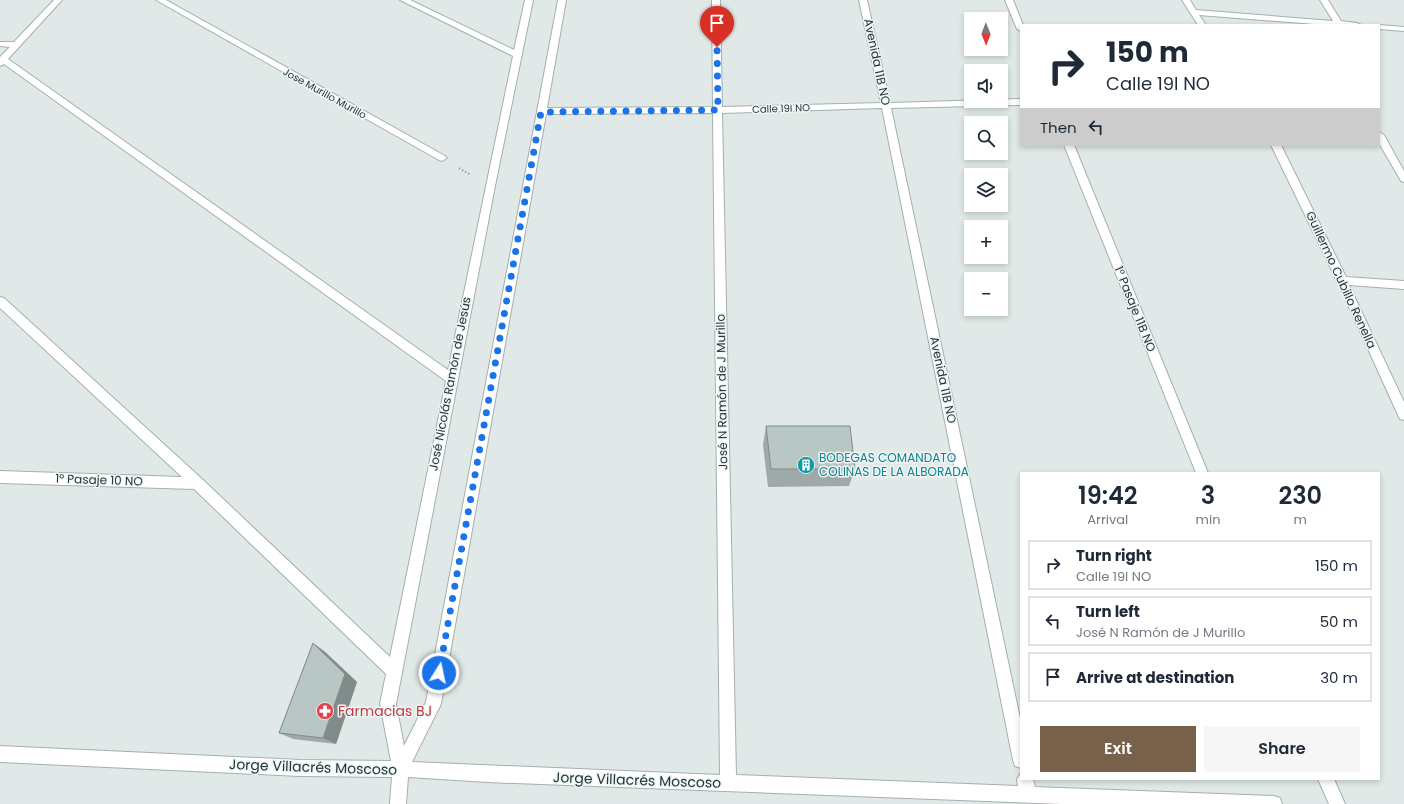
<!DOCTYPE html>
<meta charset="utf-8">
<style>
body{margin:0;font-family:Poppins,sans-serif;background:#f6f6f7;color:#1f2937;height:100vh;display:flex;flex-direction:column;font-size:15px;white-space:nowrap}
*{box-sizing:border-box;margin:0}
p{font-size:13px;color:#747a83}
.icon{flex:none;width:22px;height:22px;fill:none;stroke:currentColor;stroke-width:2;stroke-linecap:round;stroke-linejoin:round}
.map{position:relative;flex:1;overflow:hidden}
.side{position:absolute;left:1020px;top:472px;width:360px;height:308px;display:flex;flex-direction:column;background:#fff;border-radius:0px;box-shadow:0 2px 6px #0003}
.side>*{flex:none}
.hud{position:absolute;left:1020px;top:24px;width:360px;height:122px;border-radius:0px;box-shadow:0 2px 6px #0003;background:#fff;color:#1f2937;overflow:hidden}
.needle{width:26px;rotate:179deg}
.controls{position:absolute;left:964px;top:12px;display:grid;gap:8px}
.controls a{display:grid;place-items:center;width:44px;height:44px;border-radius:0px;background:#fff;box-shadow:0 2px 6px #0003;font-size:20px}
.pin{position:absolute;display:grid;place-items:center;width:34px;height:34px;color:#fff;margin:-41px -17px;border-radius:50% 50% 50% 0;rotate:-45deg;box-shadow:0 0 4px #0007}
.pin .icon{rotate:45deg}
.me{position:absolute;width:44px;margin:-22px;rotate:10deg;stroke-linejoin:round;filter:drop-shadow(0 0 3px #0008)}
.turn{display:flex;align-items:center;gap:14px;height:84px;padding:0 20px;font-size:18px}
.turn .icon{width:52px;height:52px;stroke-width:2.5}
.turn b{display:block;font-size:28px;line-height:34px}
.then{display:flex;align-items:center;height:38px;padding:0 20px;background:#0003;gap:8px;font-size:15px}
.eta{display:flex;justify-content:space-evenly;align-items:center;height:68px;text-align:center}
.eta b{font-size:24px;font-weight:600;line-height:28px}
.action{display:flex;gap:8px;margin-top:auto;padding:8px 20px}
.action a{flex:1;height:46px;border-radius:0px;background:#78614b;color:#fff;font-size:16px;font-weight:600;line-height:46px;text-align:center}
.action a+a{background:#f6f6f7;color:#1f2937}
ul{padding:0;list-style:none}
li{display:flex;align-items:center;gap:12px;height:50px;margin:0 8px 6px;padding:0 12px;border:2px solid #e0e1e3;border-radius:0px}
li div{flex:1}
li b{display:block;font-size:15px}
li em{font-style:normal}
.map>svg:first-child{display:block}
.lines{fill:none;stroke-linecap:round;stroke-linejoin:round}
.minor-casing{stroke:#a3b0af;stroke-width:2}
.path{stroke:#83aaa8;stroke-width:2;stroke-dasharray:1.5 2;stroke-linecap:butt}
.minor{fill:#fff;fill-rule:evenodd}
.wall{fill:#9eaaa9}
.shaded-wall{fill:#818b89}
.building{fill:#b8c6c4;stroke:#818b89}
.route{stroke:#1a73e8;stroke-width:7;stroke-dasharray:0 12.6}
.labels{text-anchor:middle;stroke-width:3;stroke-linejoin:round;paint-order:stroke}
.far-street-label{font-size:10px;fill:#223838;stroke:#f0f6f5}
.street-label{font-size:12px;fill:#223838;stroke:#f0f6f5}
.culture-label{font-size:12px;fill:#0d838f;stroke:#f0f6f5;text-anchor:start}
.near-health-label{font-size:14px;fill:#be3a42;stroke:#f0f6f5;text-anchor:start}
.near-street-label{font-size:14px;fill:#223838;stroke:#f0f6f5}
</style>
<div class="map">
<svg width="1404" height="804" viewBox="0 0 1404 804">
<rect width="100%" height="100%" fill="#e0e9e7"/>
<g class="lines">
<defs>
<g id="minor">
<path d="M 54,0 L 62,0 L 8,59 L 448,370 L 513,56 L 400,0 L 410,0 L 514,50 L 525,0 L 533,0 L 495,186 L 396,704 L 404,746 L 426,702 L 558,0 L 566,0 L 547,108 L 713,107 L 712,0 L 720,0 L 722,107 L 881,103 L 859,0 L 867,0 L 890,103 L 1021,99 L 1021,105 L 891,108 L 1021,723 L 1021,768 L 1015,766 L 1013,760 L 882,108 L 722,113 L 736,775 L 1018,786 L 1017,779 L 1021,773 L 1021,779 L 1033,779 L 1035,787 L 1274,796 L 1280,798 L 1282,804 L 1062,804 L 487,782 L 408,777 L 406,804 L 390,804 L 392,777 L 300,776 L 0,762 L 0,746 L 300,760 L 391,761 L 380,704 L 386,674 L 194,489 L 0,483 L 0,471 L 182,477 L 0,308 L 0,297 L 4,298 L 202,479 L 390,657 L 446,381 L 4,64 L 0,66 L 0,57 L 10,47 L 0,46 L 0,42 L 14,42 ZM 713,113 L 720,775 L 412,762 L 441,704 L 546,114 Z"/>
<polygon points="156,0 166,0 445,156 447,158 442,161 439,160"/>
<polygon points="1005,0 1013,0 1023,25 1021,25 1021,31 1017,29"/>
<polygon points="1182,0 1190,0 1196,10 1333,21 1320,0 1328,0 1341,21 1357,23 1361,25 1327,25 1199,15 1206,25 1198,25"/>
<polygon points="1377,25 1379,25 1404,27 1404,31 1379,29 1379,25"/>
<polygon points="1379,132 1384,135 1404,171 1404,182 1401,181 1379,143"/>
<polygon points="1064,145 1074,145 1208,473 1196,473"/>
<polygon points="1271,145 1281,145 1346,277 1404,281 1404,289 1349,285 1404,402 1404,420 1400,419 1398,415 1337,281"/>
<polygon points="1318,779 1334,779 1345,804 1329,804"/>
</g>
</defs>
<!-- minor casing -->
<use href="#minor" class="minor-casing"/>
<!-- path -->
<polyline class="path" points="459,168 471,175"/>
<!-- minor -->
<use href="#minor" class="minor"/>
</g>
<!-- wall -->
<g class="wall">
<polygon points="766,426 855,469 849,486 768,487 763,445"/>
<polygon points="313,643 325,652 357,682 336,744 293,739 279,733"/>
</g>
<!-- shaded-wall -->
<polygon class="shaded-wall" points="313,643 325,652 357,682 336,744 323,738"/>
<!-- building -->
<g class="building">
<polygon points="766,426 850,426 855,469 771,469"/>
<polygon points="313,643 345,674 323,738 279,733"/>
</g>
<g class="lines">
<!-- route -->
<polyline class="route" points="439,673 541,112 718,110 717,47"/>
</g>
<!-- icons -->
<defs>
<symbol id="building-disc" viewBox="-11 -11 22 22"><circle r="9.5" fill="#0f9aa8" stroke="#f0f6f5"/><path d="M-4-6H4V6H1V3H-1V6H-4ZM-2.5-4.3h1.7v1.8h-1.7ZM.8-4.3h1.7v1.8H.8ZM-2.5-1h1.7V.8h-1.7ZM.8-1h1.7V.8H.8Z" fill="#fff"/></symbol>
<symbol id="pharmacy-disc" viewBox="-11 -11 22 22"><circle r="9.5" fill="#e0444e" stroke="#f0f6f5"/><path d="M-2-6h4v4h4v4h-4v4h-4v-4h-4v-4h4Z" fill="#fff"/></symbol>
</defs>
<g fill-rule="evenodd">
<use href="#building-disc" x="796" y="455" width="20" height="20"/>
<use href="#pharmacy-disc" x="315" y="701" width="20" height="20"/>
</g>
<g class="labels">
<!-- far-street labels -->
<g class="far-street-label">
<text transform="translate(325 93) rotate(29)" y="4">Jose Murillo Murillo</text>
<text transform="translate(781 108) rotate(-2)" y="4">Calle 19I NO</text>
</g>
<!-- street labels -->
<g class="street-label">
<text transform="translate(877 62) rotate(78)" y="4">Avenida 11B NO</text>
<text transform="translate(1341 280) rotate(65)" y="4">Guillermo Cubillo Renella</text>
<text transform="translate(1135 309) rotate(68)" y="4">1° Pasaje 11B NO</text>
<text transform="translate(943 380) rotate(78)" y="4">Avenida 11B NO</text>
<text transform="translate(450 384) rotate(-79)" y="4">José Nicolás Ramón de Jesús</text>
<text transform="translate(722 392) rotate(-91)" y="4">José N Ramón de J Murillo</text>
<text transform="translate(99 480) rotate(2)" y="4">1° Pasaje 10 NO</text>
</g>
<!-- culture labels -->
<g class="culture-label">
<text x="819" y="462">BODEGAS COMANDATO<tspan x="819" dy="14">COLINAS DE LA ALBORADA</tspan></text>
</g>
<!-- near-health labels -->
<g class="near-health-label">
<text x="338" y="716">Farmacias BJ</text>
</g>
<!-- near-street labels -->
<g class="near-street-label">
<text transform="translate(313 767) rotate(2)" y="5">Jorge Villacrés Moscoso</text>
<text transform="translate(637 780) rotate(2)" y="5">Jorge Villacrés Moscoso</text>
</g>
</g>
</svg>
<div class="controls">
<a><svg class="needle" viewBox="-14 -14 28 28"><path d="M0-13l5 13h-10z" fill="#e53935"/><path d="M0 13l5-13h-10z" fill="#747a83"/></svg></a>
<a><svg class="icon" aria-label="sound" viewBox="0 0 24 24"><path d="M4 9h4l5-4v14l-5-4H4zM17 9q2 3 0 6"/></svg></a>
<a><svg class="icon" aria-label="search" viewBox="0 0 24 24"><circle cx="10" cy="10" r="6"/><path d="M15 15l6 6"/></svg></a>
<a><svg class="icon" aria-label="layers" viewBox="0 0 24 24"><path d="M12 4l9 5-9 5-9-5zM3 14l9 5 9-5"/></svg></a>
<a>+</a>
<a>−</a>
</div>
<div class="pin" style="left:717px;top:47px;background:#d93025"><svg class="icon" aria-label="arrive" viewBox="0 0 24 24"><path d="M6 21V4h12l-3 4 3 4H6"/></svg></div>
<svg class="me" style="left:439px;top:673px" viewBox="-20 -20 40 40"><circle r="17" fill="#1a73e8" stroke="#fff" stroke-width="3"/><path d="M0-11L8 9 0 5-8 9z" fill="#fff"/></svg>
<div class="hud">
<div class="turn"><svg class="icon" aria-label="right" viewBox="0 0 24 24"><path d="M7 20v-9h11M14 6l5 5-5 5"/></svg><div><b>150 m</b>Calle 19I NO</div></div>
<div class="then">Then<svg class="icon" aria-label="left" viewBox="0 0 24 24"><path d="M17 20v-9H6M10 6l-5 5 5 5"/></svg></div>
</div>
<section class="side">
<div class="eta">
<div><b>19:42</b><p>Arrival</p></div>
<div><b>3</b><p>min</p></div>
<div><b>230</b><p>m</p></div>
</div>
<ul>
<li><svg class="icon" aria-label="right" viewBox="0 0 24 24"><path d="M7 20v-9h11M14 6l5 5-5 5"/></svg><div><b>Turn right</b><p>Calle 19I NO</p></div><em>150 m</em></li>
<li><svg class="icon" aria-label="left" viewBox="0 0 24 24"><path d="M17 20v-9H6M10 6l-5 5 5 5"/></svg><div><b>Turn left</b><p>José N Ramón de J Murillo</p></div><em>50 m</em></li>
<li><svg class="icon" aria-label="arrive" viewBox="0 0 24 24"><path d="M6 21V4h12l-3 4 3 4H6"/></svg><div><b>Arrive at destination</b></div><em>30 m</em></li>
</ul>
<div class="action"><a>Exit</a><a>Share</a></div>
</section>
</div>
